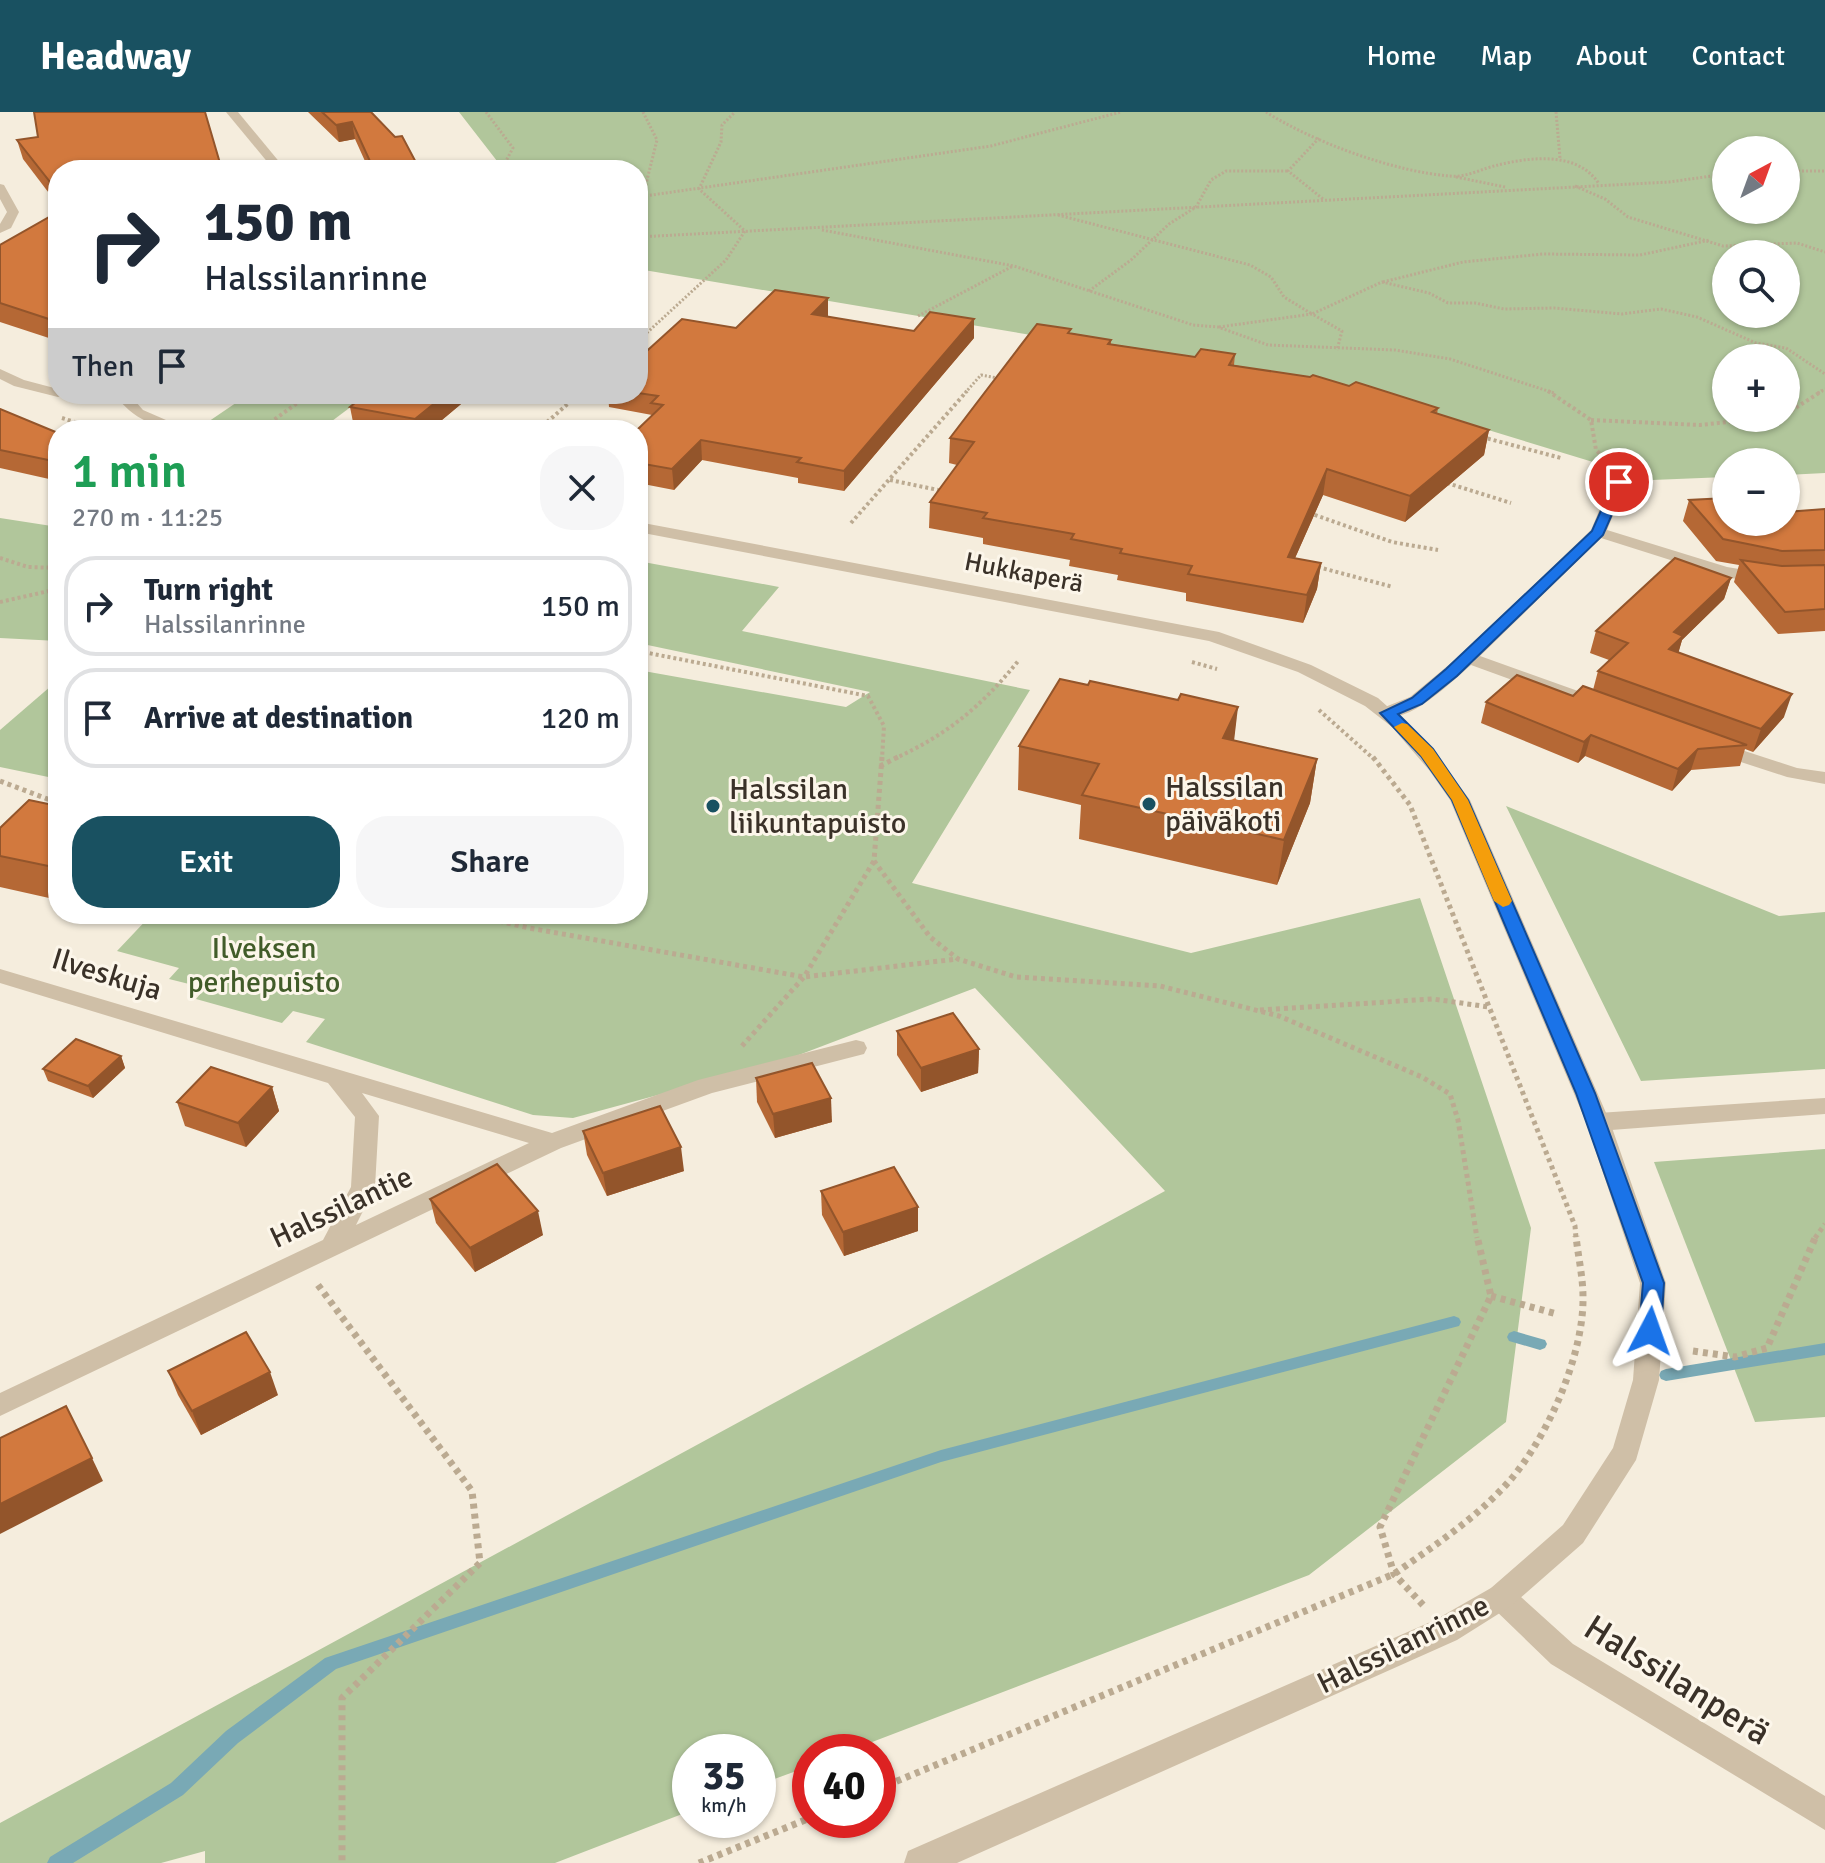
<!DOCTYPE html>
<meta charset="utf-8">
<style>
body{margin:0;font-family:Signika,sans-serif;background:#f6f6f7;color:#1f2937;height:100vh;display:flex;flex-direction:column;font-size:30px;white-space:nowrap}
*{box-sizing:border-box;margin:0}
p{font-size:26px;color:#747a83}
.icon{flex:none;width:44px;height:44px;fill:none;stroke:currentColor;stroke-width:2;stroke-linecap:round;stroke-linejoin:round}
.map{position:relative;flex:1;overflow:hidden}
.details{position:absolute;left:48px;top:308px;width:600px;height:504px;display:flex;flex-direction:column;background:#fff;border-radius:32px;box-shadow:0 2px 6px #0004}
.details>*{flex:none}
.banner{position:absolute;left:48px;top:48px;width:600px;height:244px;border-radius:32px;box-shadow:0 2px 6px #0004;background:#fff;color:#1f2937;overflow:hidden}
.needle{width:52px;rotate:41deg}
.buttons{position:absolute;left:1712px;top:24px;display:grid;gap:16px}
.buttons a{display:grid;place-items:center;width:88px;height:88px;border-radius:50%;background:#fff;box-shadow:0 2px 6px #0004;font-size:40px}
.speed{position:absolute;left:672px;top:1622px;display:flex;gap:16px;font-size:40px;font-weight:700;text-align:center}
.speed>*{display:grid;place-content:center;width:104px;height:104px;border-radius:50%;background:#fff;box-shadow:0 2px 6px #0004;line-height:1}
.speed small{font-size:20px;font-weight:400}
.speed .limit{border:12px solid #d22;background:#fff;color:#111}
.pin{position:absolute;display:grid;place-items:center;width:68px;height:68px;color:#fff;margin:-34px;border:4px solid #fff;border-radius:50%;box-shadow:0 2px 8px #0007}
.me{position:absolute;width:88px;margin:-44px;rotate:4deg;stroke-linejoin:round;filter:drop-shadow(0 0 6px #0008)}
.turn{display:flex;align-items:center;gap:28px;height:168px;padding:0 24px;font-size:36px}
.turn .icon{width:104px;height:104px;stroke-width:2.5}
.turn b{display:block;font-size:56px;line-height:68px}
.then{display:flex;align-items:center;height:76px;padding:0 24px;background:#0003;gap:16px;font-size:30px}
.round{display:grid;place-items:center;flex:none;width:84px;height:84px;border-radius:32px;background:#f6f6f7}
.overview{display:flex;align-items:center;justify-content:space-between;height:136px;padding:0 24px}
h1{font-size:48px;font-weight:600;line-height:60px;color:#1e9e55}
.action{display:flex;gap:16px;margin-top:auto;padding:16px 24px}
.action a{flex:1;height:92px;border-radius:32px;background:#195161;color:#fff;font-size:32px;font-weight:600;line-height:92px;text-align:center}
.action a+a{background:#f6f6f7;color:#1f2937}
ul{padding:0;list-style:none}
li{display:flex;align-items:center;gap:24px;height:100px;margin:0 16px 12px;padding:0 8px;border:4px solid #e0e1e3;border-radius:32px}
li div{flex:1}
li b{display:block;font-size:30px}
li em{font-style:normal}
header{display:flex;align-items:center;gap:48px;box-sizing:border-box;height:112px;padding:0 40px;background:#195161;color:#fff}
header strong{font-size:38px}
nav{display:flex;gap:44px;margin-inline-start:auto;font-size:28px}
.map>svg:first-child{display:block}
.green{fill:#b1c69b;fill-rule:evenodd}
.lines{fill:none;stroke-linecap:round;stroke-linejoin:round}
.stream{fill:#79a9b5;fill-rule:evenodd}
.path-far3{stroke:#bbaa91;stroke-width:3;stroke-dasharray:2 2;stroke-linecap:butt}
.path-far2{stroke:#bbaa91;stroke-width:4;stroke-dasharray:3 3;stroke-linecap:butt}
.path-far1{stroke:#bbaa91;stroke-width:5;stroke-dasharray:4 4;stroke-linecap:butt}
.path{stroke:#bbaa91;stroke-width:7;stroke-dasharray:5 5;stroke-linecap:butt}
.minor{fill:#cfbfa7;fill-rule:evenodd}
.tertiary{fill:#cfbfa7;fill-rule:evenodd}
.wall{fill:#b56835}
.shaded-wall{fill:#93552b}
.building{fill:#d2793e;stroke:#93552b;stroke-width:2}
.route{fill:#1a73e8;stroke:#114b97;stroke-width:2}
.slow{fill:#f59e0b}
.poi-dot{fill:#195161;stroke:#fcf6ea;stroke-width:3}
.labels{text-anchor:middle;stroke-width:6;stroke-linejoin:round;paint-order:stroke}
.far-street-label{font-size:26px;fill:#3a3128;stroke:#fcf6ea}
.poi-label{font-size:30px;fill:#3a3128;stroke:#fcf6ea;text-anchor:start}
.park-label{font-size:30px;fill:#415c29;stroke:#fcf6ea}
.street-label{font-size:30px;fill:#3a3128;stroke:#fcf6ea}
.near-street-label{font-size:36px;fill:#3a3128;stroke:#fcf6ea}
</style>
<header>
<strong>Headway</strong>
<nav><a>Home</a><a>Map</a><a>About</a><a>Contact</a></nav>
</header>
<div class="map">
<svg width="1825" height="1751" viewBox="0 0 1825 1751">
<rect width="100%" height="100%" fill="#f5eddd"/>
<!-- green -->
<g class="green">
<path d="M 459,0 L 1825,0 L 1825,361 L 1786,363 L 1786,350 L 1726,350 L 1726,365 L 1652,368 L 1462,310 L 1061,228 L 638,157 L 638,58 L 504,58 ZM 1726,38 L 1786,38 L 1786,98 L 1726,98 ZM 1726,142 L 1786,142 L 1786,202 L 1726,202 ZM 1726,246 L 1786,246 L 1786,306 L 1726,306 Z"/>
<polygon points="249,282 368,282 320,318 199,316"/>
<polygon points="0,406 58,415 58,529 0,526"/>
<polygon points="638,449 779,475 742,519 1030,578 912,771 1191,841 1420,786 1531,1116 1506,1310 1309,1463 846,1640 810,1640 810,1654 758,1673 758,1640 690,1640 690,1699 555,1751 205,1751 205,1739 161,1751 0,1751 0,1711 1165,1079 975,876 783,949 573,1006 533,1003 306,930 325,907 293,899 282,911 196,887 205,876 169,867 179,856 117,839 152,802 638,802 638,558 846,595 870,580 638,531"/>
<polygon points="58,568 58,667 0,655 0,618"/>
<polygon points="1506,694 1779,804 1825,800 1825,957 1641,969"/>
<polygon points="1825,1037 1825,1305 1755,1310 1654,1050"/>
</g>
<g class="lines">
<!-- stream -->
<g class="stream">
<polygon points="1454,1204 1459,1206 1461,1210 1459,1214 941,1350 336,1557 238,1631 183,1683 73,1751 47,1751 50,1745 171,1671 226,1619 325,1546 941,1338"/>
<polygon points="1514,1219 1545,1228 1547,1232 1545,1236 1540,1238 1509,1229 1507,1225 1509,1221"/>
<polygon points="1825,1231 1825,1243 1666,1269 1661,1267 1659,1263 1661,1259 1666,1257"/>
</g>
<!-- path-far3 -->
<g class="path-far3">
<polyline points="486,0 513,36 501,58"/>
<polyline points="643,0 657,28 643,84"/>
<path d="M 1266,0 C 1313,30 1395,60 1450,64 C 1466,66 1483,56 1498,53 C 1531,45 1578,39 1599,72"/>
<polyline points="1556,0 1560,46"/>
<polyline points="1319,26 1288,59 1323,87"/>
<polyline points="1786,59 1825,59"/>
<polyline points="1456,65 1505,75"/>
<polyline points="1575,74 1605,87 1628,105 1723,134 1797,131 1825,140"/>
<polyline points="638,85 991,34 1121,0"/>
<polyline points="1058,103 1250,153 1271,165 1284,185 1312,202 1382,170 1429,181 1448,191 1475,191 1504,197 1554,196 1622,202 1661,197 1697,205 1756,231 1786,236 1825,262"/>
<polyline points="822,118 1014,154 1193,213 1218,215 1268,233 1395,238 1450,247 1554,281"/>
<polyline points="638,125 1669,70 1726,62"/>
<polyline points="1383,170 1463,150 1543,142 1640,143 1710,128"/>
<polyline points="1089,179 1131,148 1169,112 1196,95 1211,68 1226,59 1288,59"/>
<polyline points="918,204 1013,154"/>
<polyline points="1219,215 1312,202 1342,219 1337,238"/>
<polyline points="638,229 726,148 745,119 699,77 721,30 722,13 735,0"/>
<polyline points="965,281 981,263 1003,267"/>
<polyline points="1818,281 1825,277"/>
</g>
<!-- path-far2 -->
<g class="path-far2">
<polyline points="1548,279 1591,308 1596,338 1607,348"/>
<polyline points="1786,302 1822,279"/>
<polyline points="62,306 99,318"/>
<polyline points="1591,308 1700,313 1765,306"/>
<polyline points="260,318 310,282"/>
<polyline points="538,318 579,282"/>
<polyline points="1482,325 1561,346"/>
<polyline points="890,368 943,379"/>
<polyline points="1447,371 1511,391"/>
<polyline points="1309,401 1392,430 1438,438"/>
<polyline points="851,411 967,279"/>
<polyline points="0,446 28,455 58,456"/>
<polyline points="1318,455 1393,475"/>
<polyline points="0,490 58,477"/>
<polyline points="638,539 868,584 884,614 882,647"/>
<polyline points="1192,550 1217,557"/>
<polyline points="1319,598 1374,647"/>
<path d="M 894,647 C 948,622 981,595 1019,548"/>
</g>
<!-- path-far1 -->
<g class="path-far1">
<polyline points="882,645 874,749 930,825 958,847 1016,865 1160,874 1279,904 1422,965 1450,982 1458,1008 1477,1126"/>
<polyline points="1373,645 1410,693 1575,1114 1576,1126"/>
<polyline points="880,654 898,645"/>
<polyline points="0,669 58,691"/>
<polyline points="468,802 529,816 804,865 957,847"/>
<polyline points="1260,898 1433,887 1489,895"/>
<polyline points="742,934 804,865 874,749"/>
<polyline points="1815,1126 1825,1112"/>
</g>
<!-- path -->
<g class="path">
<polyline points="318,1173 472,1379 480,1451 342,1586 342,1751"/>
<polyline points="1491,1184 1557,1202"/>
<polyline points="1693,1239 1735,1245 1767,1236 1816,1124"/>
<polyline points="1423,1493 1394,1462 1380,1415 1491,1184 1477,1124"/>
<path d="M 878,1677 L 1394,1462 C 1431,1436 1469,1411 1500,1379 C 1543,1337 1584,1246 1583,1185 C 1583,1165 1578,1144 1576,1124"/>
<polyline points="699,1751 810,1706"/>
</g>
<!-- minor -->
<g class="minor">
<polygon points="226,0 238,0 286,58 274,58"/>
<polygon points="0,72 4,73 19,100 11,116 0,121 0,112 7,100 0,87"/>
<path d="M 1619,365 L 1627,370 L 1607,418 L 1727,455 L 1775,463 L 1825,461 L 1825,471 L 1775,473 L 1724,465 L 1601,426 L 1480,544 L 1606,589 L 1608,593 L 1606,597 L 1592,597 L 1471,553 C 1450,571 1410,612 1380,605 L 1378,601 L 1380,597 L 1410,585 L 1462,542 L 1591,418 L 1611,370 Z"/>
<polygon points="1714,629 1797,656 1825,660 1825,672 1787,665 1707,639 1704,635 1707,631"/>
<path d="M 0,857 L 552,1021 L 698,968 L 856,928 L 864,930 L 867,936 L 864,942 L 712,981 L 561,1036 L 0,1304 L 0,1281 L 323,1128 L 351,1075 L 355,1005 L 328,971 L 0,871 ZM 362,981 L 529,1031 L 356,1113 L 375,1075 L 379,1004 Z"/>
<polygon points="1825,986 1825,1002 1598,1019 1590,1016 1586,1010 1590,1004 1598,1001"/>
<polygon points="1501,1472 1511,1476 1573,1532 1825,1684 1825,1718 1551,1552 1491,1494 1486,1485 1491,1476"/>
</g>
<!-- tertiary -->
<g class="tertiary">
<polygon points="0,257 24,268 58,277 58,282 65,282 58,285 14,274 0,267"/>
<path d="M 114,282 L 129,282 L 143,298 L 189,318 C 157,318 133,307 114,282 Z"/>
<polygon points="638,410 1219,520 1311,553 1378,586 1425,628 1470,688 1610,1010 1666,1171 1659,1268 1636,1348 1583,1431 1511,1494 1457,1528 957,1751 904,1751 908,1739 1435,1508 1491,1476 1563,1413 1613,1336 1633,1268 1640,1171 1586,1010 1450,688 1429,658 1392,615 1365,594 1298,560 1209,529 638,420"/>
</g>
</g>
<!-- wall -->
<g class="wall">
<polygon points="308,0 371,0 420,58 369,58 355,27 339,30"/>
<polygon points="17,28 58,58 58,93 23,47"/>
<polygon points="58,100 58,229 0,210 0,133"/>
<polygon points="828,186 828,205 914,219 974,207 974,226 844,379 798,371 798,366 702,348 674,378 638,371 638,318 652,303 609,295 608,282 638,282 638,247"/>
<polygon points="1071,221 1111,228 1111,232 1195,245 1235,242 1234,253 1349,274 1438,296 1437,302 1489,318 1484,343 1405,410 1323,383 1295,446 1321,451 1317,477 1303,511 1186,489 1186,481 1117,468 1118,463 1069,454 1070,448 983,432 983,426 929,416 930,390 957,353 949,351 950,326"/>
<polygon points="473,282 430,318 370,318 354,315 350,295"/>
<polygon points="0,297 58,321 58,369 0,356"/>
<polygon points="1689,388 1726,410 1825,397 1825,519 1778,522 1734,470 1739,453 1716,449 1683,409"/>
<polygon points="1731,466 1724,487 1682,528 1678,541 1784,605 1753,640 1745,637 1740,654 1691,658 1672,679 1585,644 1578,651 1481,611 1486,590 1573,584 1593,578 1598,559 1609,548 1590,541 1596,519"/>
<polygon points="1234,629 1317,647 1310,691 1277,773 1079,727 1081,693 1018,678 1019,634"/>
<polygon points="58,694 58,788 0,775 0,716"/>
<polygon points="122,802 152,802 147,808"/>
<polygon points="897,919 979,937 978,961 921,980 897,943"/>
<polygon points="121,944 125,956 93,986 48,969 43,957"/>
<polygon points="756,966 832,1010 775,1026 757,990"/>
<polygon points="272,975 279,999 246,1035 185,1014 177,990"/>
<polygon points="583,1019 684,1059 607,1084 587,1043"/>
<polygon points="821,1079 918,1095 918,1119 844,1144 822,1103"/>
<polygon points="430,1087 543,1123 475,1160 436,1111"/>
<polygon points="168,1259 278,1283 201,1323 178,1283"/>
</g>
<!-- shaded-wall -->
<g class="shaded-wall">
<polygon points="352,10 355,27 339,30 336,13"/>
<polygon points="828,186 828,205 812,202"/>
<polygon points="974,207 974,226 844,379 844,359"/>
<polygon points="446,282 473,282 430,318 417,318 415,307"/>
<polygon points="1489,318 1484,343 1405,410 1410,384"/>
<polygon points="701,328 702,348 674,378 672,357"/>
<polygon points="1327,357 1323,383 1284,471 1288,445"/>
<polygon points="1321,451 1317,477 1303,511 1307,483"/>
<polygon points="1731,466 1724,487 1682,528 1677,546 1663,560 1674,520"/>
<polygon points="1792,582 1784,605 1753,640 1761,617"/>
<polygon points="1238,595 1233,638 1223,626"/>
<polygon points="1591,623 1585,644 1578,651 1584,630"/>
<polygon points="1698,637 1691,658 1672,679 1678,657"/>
<polygon points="1317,647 1310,691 1277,773 1284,728"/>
<polygon points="145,802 152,802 147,808"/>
<polygon points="979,937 978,961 921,980 921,956"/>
<polygon points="121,944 125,956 93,986 88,974"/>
<polygon points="272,975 279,999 246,1035 238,1011"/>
<polygon points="831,986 832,1010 775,1026 773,1002"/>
<polygon points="681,1035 684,1059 607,1084 603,1061"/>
<polygon points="918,1095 918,1119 844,1144 843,1120"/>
<polygon points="538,1099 543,1123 475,1160 470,1136"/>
<polygon points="270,1260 278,1283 201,1323 192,1299"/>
<polygon points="92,1346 103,1369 0,1422 0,1392"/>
</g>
<!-- building -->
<g class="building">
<polygon points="34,0 205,0 222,58 58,58 58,80 17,28 38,25"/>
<polygon points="322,0 371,0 395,25 402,24 420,58 374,58 352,10 336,13"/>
<polygon points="58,100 58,210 0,191 0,133"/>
<polygon points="775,178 828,186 812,202 914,219 930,200 974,207 844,359 797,350 801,346 701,328 672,357 638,351 637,318 663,293 651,291 658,284 638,281 638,247 682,207 736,216"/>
<polygon points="1037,212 1071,217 1068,221 1111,228 1108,232 1195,245 1201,237 1235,242 1229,253 1310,265 1313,263 1349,274 1356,270 1438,296 1432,300 1489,318 1410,384 1327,357 1288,445 1321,451 1307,483 1188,462 1192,454 1120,441 1122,437 1071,427 1074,422 983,406 987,401 930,390 974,330 950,326"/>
<polygon points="366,282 446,282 415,307 350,295"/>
<polygon points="0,297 58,321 58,350 0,338"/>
<polygon points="1726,386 1726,410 1786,410 1786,400 1825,397 1825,438 1782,439 1723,427 1689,388"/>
<polygon points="1675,446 1731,466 1674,520 1683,524 1669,537 1792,582 1761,617 1598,559 1628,531 1596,519"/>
<polygon points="1741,448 1782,454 1825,453 1825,497 1785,500"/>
<polygon points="1517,563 1573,584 1583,574 1747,633 1698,637 1678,657 1591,623 1584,630 1486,590"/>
<polygon points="1060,567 1088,573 1090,569 1178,588 1181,582 1238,595 1223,626 1317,647 1284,728 1082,683 1099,652 1019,634"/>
<polygon points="29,688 58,694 58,756 0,744 0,716"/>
<polygon points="953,901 979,937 921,956 897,919"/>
<polygon points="76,927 121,944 88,974 43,957"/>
<polygon points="812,951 831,986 773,1002 756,966"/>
<polygon points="211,955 272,975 238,1011 177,990"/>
<polygon points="660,994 681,1035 603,1061 583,1019"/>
<polygon points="497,1052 538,1099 470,1136 430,1087"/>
<polygon points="894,1055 918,1095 843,1120 821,1079"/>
<polygon points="246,1220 270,1260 192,1299 168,1259"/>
<polygon points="66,1294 92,1346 0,1392 0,1326"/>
</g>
<!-- route -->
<polygon class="route" points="1615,367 1626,370 1603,423 1457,564 1422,592 1398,602 1433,637 1468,688 1595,981 1664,1171 1661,1219 1657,1225 1650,1228 1642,1225 1639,1219 1643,1171 1576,981 1452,688 1421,644 1380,601 1412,586 1446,557 1592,419"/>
<!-- slow -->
<polygon class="slow" points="1402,611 1407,612 1433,637 1468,688 1512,789 1509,793 1503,795 1494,789 1452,688 1421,644 1394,615"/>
<!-- markers -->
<g class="poi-dot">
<circle cx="1149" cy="692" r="8"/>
<circle cx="713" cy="694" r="8"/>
</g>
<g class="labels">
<!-- far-street labels -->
<g class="far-street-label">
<text transform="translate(1024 460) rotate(11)" y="9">Hukkaperä</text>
</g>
<!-- poi labels -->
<g class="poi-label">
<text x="1165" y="685">Halssilan<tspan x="1165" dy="34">päiväkoti</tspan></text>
<text x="729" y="687">Halssilan<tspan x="729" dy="34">liikuntapuisto</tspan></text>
</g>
<!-- park labels -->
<g class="park-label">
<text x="264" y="846">Ilveksen<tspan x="264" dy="34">perhepuisto</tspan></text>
</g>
<!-- street labels -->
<g class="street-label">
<text transform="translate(107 862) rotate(17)" y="10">Ilveskuja</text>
<text transform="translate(341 1095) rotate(-25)" y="10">Halssilantie</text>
<text transform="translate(1403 1532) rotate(-26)" y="10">Halssilanrinne</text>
</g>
<!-- near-street labels -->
<g class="near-street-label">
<text transform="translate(1678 1567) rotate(32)" y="13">Halssilanperä</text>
</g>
</g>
</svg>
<div class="buttons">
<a><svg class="needle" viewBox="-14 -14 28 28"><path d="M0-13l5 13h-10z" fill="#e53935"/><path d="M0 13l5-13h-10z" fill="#747a83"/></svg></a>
<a><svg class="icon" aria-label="search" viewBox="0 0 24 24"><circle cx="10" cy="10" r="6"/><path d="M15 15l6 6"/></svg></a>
<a>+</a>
<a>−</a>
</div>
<div class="speed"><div>35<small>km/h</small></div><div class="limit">40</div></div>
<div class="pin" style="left:1619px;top:370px;background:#d93025"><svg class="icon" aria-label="arrive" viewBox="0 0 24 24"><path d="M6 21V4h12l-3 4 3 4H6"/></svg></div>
<svg class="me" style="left:1650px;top:1219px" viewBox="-20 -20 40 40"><path d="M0-17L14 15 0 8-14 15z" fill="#1a73e8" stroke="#fff" stroke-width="4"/></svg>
<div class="banner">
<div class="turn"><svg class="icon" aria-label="right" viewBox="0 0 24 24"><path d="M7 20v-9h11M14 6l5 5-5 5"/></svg><div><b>150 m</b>Halssilanrinne</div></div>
<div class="then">Then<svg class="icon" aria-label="arrive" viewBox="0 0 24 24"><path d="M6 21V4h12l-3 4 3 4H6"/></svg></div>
</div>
<section class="details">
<div class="overview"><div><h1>1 min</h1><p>270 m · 11:25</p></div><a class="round"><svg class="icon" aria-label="close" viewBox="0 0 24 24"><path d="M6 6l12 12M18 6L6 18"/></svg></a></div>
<ul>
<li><svg class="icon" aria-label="right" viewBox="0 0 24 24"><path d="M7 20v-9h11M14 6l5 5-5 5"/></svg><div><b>Turn right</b><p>Halssilanrinne</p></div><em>150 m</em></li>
<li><svg class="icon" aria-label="arrive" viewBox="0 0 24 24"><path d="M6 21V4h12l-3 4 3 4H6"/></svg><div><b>Arrive at destination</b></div><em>120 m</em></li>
</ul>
<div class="action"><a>Exit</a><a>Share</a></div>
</section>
</div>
